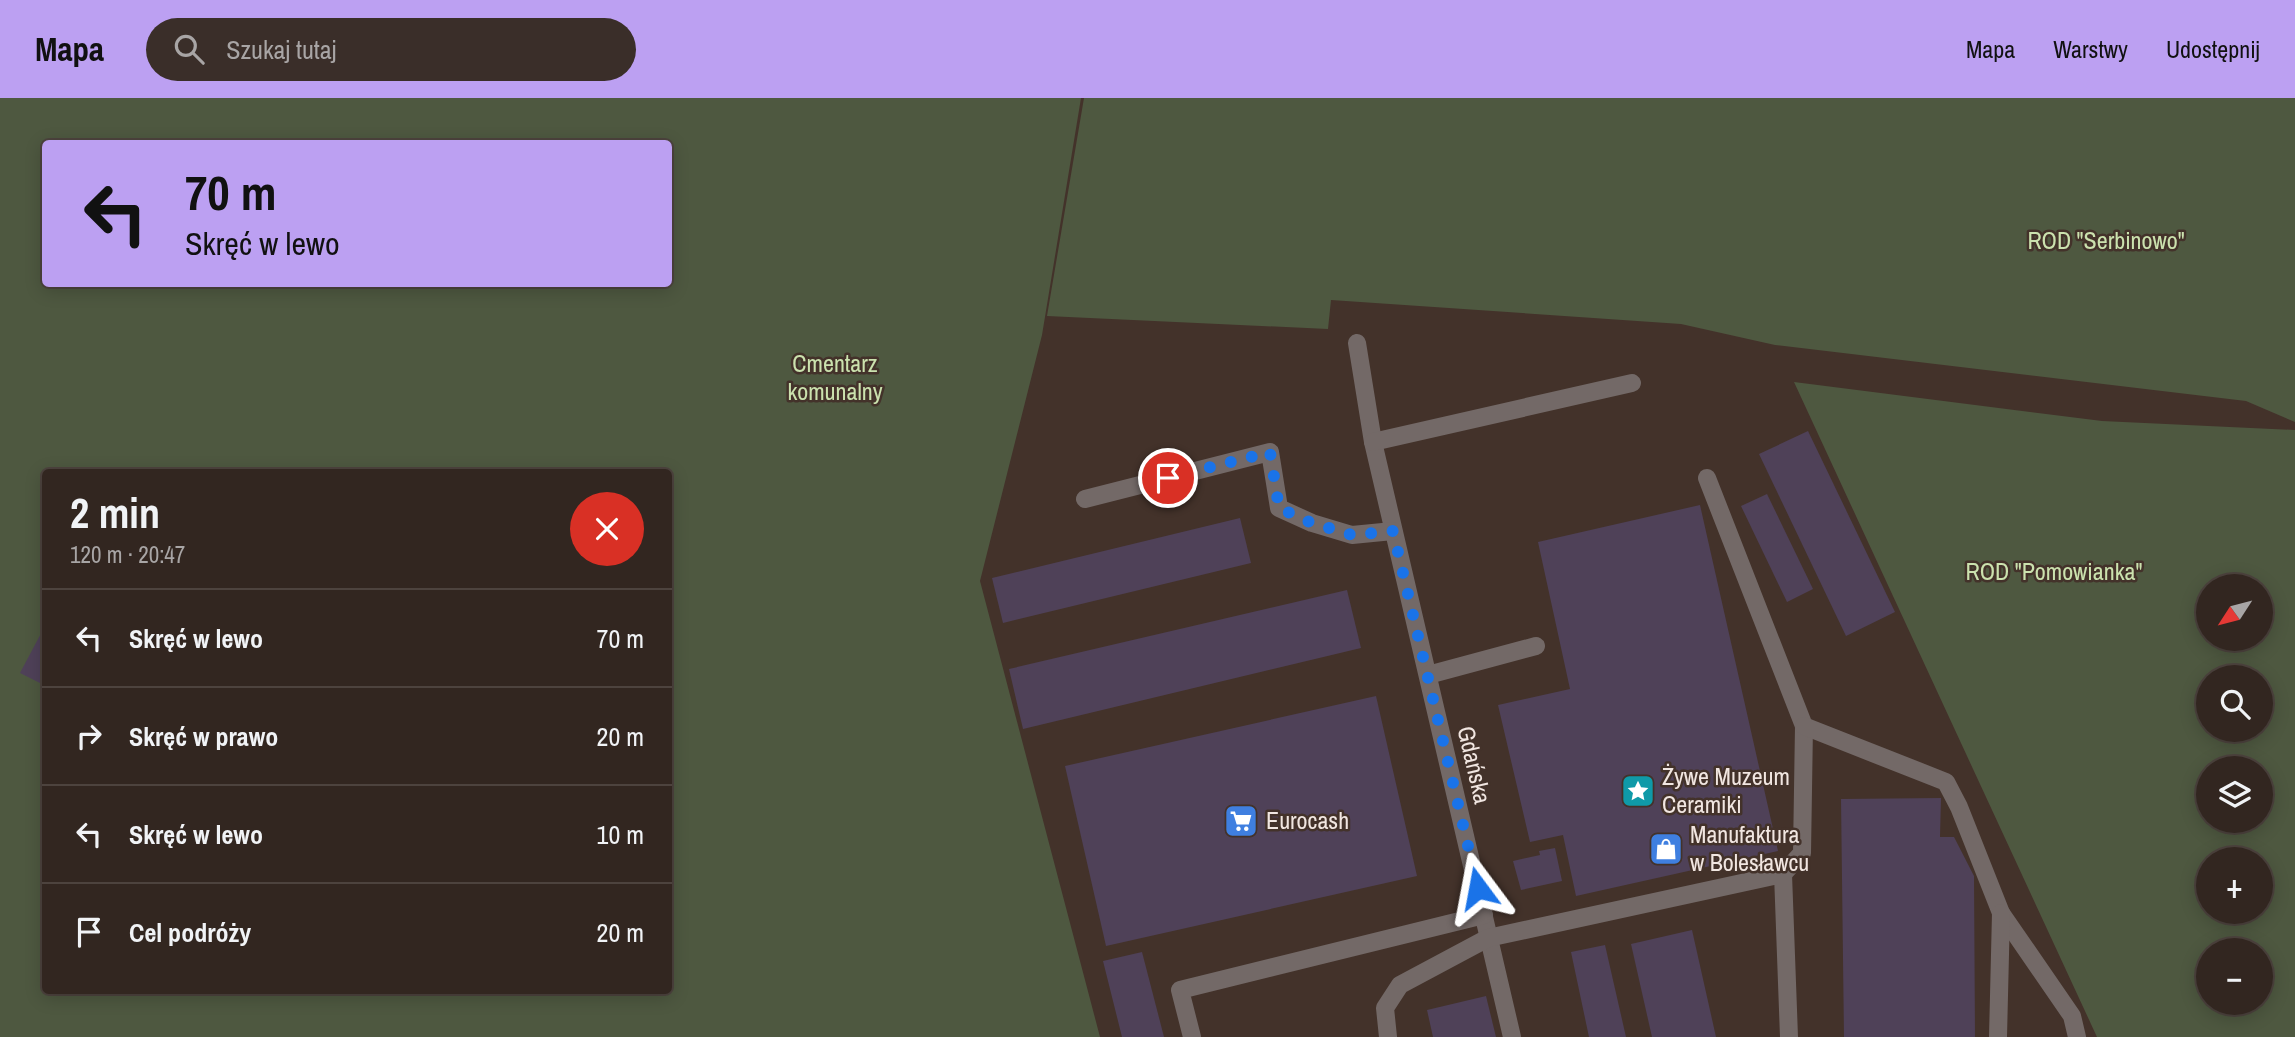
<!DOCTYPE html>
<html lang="pl">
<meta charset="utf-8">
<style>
body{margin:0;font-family:"Archivo Narrow",sans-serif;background:#3a2e29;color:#f1f3f6;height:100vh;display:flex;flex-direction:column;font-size:26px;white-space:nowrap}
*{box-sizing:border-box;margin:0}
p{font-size:23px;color:#a8a5a5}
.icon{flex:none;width:38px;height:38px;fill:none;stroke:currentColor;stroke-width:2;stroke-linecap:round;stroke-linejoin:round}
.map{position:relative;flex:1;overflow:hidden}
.sheet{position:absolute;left:42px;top:371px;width:630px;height:525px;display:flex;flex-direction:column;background:#322620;border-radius:7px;box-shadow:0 4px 18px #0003,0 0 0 2px #4d433e}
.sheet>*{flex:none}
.banner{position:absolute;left:42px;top:42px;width:630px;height:147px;border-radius:7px;box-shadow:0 4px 18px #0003,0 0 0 2px #4d433e;background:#bca0f2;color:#111;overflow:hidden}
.needle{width:46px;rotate:234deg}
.controls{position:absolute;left:2196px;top:476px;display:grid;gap:14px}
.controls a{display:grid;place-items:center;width:77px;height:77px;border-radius:50%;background:#322620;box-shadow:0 4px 18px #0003,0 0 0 2px #4d433e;font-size:35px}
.pin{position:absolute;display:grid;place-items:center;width:60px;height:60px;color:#fff;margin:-30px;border:4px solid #fff;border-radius:50%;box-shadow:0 2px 7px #0007}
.me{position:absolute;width:77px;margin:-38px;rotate:347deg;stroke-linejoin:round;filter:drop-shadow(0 0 5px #0008)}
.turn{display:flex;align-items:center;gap:24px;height:147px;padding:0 28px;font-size:32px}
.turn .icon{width:91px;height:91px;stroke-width:2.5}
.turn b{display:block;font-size:49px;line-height:60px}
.round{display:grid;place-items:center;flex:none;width:74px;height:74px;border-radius:37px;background:#3a2e29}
.head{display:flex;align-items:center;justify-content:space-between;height:119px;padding:0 28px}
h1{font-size:42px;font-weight:800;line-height:52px}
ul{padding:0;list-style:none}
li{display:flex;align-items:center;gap:21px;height:98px;padding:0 28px;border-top:2px solid #4d433e}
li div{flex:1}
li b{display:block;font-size:26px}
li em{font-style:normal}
header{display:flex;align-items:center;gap:42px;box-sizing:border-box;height:98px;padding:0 35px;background:#bca0f2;color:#111}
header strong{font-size:33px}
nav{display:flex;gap:38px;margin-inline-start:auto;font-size:24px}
.search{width:490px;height:63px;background:#3a2e29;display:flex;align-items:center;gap:18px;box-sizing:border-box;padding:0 24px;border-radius:38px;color:#a8a5a5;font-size:26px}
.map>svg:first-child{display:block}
.green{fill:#4e5840;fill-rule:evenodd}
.building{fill:#4f4158}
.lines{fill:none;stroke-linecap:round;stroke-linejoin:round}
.minor{stroke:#736967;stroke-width:18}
.route{stroke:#1a73e8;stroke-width:12;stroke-dasharray:0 21.6}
.labels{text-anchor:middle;stroke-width:5;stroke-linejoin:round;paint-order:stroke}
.park-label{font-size:24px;fill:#cbe2ae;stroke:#43322a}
.street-label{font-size:24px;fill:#f1e6e1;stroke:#43322a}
.poi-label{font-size:24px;fill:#f1e6e1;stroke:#43322a;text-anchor:start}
</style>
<header>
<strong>Mapa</strong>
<div class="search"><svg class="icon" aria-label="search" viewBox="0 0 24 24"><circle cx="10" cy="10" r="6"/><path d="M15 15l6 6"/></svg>Szukaj tutaj</div>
<nav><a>Mapa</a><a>Warstwy</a><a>Udostępnij</a></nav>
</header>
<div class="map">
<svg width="2295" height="939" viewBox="0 0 2295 939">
<rect width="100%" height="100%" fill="#43322a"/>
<!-- green -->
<g class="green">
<path d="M 0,0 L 1081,0 L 1042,237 L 980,483 L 1100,939 L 0,939 ZM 46,46 L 668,46 L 668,186 L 46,186 ZM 46,374 L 668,374 L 668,892 L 46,892 Z"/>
<polygon points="1084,0 2295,0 2295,324 2246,303 1775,247 1681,226 1331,202 1328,231 1047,218"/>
<path d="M 1794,284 L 2102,323 L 2295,332 L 2295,939 L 2097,939 ZM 2208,488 L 2261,488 L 2261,541 L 2208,541 ZM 2208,579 L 2261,579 L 2261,632 L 2208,632 ZM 2208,670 L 2261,670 L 2261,723 L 2208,723 ZM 2208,761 L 2261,761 L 2261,814 L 2208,814 ZM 2208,852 L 2261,852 L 2261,905 L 2208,905 Z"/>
</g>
<!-- building -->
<g class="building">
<polygon points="1808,333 1895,514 1846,538 1759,356"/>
<polygon points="1767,396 1813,491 1787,504 1741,408"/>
<polygon points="1700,407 1778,753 1576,798 1563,737 1530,744 1498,607 1570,591 1538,444"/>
<polygon points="1240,420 1251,465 1003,525 992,480"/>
<polygon points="1347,492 1361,550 1023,631 1009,571"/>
<polygon points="46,526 46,588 20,575"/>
<polygon points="1376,598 1417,778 1106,848 1065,668"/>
<polygon points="1941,700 1940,739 1954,739 1974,778 1975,939 1844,939 1841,701"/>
<polygon points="1555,750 1562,783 1521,792 1513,763 1540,757 1539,753"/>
<polygon points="1692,832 1716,939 1652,939 1631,846"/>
<polygon points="1605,847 1626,939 1589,939 1571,854"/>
<polygon points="1142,854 1164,939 1122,939 1103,863"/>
<polygon points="1486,898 1496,939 1433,939 1427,912"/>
</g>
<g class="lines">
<!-- minor -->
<g class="minor">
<polyline points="1357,245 1373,344 1512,939"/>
<polyline points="1373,344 1632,285"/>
<polyline points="1707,380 1804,628 1802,755 1783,776"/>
<polyline points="1085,401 1270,354 1279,410 1312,425 1352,437 1393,433"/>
<polyline points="1428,577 1536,548"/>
<polyline points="1804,628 1946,684 1959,709 2001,815 2072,918 2077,939"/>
<polyline points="1192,939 1180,892 1484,817"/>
<polyline points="1388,939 1385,910 1400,887 1488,840 1783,776 1789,939"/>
<polyline points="1998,939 2001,815"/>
</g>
</g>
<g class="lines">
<!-- route -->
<polyline class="route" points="1168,380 1270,354 1279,410 1312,425 1352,437 1393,433 1478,790"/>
</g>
<!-- icons -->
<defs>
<symbol id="sight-square" viewBox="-11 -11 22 22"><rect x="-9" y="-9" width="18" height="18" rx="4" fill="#0f9aa8" stroke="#43322a"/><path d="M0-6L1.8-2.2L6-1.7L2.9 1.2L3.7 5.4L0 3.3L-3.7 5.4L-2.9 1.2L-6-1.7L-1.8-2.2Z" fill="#fff"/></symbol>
<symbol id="supermarket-square" viewBox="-11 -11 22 22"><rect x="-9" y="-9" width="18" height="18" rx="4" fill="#3f7fe0" stroke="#43322a"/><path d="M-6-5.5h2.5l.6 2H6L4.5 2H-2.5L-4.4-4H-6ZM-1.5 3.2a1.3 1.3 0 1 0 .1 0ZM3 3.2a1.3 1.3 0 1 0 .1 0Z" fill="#fff"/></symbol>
<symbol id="shop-square" viewBox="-11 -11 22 22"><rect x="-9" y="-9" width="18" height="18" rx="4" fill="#3f7fe0" stroke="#43322a"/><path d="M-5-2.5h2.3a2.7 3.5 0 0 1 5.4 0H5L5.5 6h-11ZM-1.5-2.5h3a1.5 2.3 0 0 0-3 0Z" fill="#fff"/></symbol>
</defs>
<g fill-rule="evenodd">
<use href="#sight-square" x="1619" y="674" width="38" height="38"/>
<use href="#supermarket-square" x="1222" y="704" width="38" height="38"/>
<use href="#shop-square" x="1647" y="732" width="38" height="38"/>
</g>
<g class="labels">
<!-- park labels -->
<g class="park-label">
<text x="2106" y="151">ROD "Serbinowo"</text>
<text x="835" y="274">Cmentarz<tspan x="835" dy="28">komunalny</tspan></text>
<text x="2054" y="482">ROD "Pomowianka"</text>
</g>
<!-- street labels -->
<g class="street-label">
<text transform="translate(1474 667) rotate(77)" y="8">Gdańska</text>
</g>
<!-- poi labels -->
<g class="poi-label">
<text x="1662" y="687">Żywe Muzeum<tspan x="1662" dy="28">Ceramiki</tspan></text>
<text x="1266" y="731">Eurocash</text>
<text x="1690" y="745">Manufaktura<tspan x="1690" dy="28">w Bolesławcu</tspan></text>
</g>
</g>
</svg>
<div class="controls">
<a><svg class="needle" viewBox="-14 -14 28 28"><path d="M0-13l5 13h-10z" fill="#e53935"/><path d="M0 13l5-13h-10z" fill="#a8a5a5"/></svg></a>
<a><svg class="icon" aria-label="search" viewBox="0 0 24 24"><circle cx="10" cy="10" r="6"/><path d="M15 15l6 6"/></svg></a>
<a><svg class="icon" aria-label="layers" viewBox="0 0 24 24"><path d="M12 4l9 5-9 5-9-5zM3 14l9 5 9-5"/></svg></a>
<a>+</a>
<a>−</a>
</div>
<div class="pin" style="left:1168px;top:380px;background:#d93025"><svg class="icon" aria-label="arrive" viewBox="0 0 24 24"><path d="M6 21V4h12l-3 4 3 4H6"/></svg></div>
<svg class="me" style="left:1478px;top:790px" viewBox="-20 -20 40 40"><path d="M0-17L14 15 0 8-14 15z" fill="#1a73e8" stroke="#fff" stroke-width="4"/></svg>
<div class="banner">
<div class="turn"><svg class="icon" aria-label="left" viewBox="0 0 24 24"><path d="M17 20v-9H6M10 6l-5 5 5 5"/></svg><div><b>70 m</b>Skręć w lewo</div></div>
</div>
<section class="sheet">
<div class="head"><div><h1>2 min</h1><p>120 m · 20:47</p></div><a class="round" style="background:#d93025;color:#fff"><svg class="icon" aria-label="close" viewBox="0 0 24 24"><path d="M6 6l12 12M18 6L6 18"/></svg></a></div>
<ul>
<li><svg class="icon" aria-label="left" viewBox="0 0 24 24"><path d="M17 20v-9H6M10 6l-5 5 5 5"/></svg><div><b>Skręć w lewo</b></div><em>70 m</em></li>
<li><svg class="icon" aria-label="right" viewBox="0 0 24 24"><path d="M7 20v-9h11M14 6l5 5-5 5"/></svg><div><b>Skręć w prawo</b></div><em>20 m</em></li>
<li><svg class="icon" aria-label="left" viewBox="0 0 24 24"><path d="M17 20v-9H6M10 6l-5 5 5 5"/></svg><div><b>Skręć w lewo</b></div><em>10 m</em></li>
<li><svg class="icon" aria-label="arrive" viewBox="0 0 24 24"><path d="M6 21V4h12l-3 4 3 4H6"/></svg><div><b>Cel podróży</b></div><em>20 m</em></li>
</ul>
</section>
</div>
